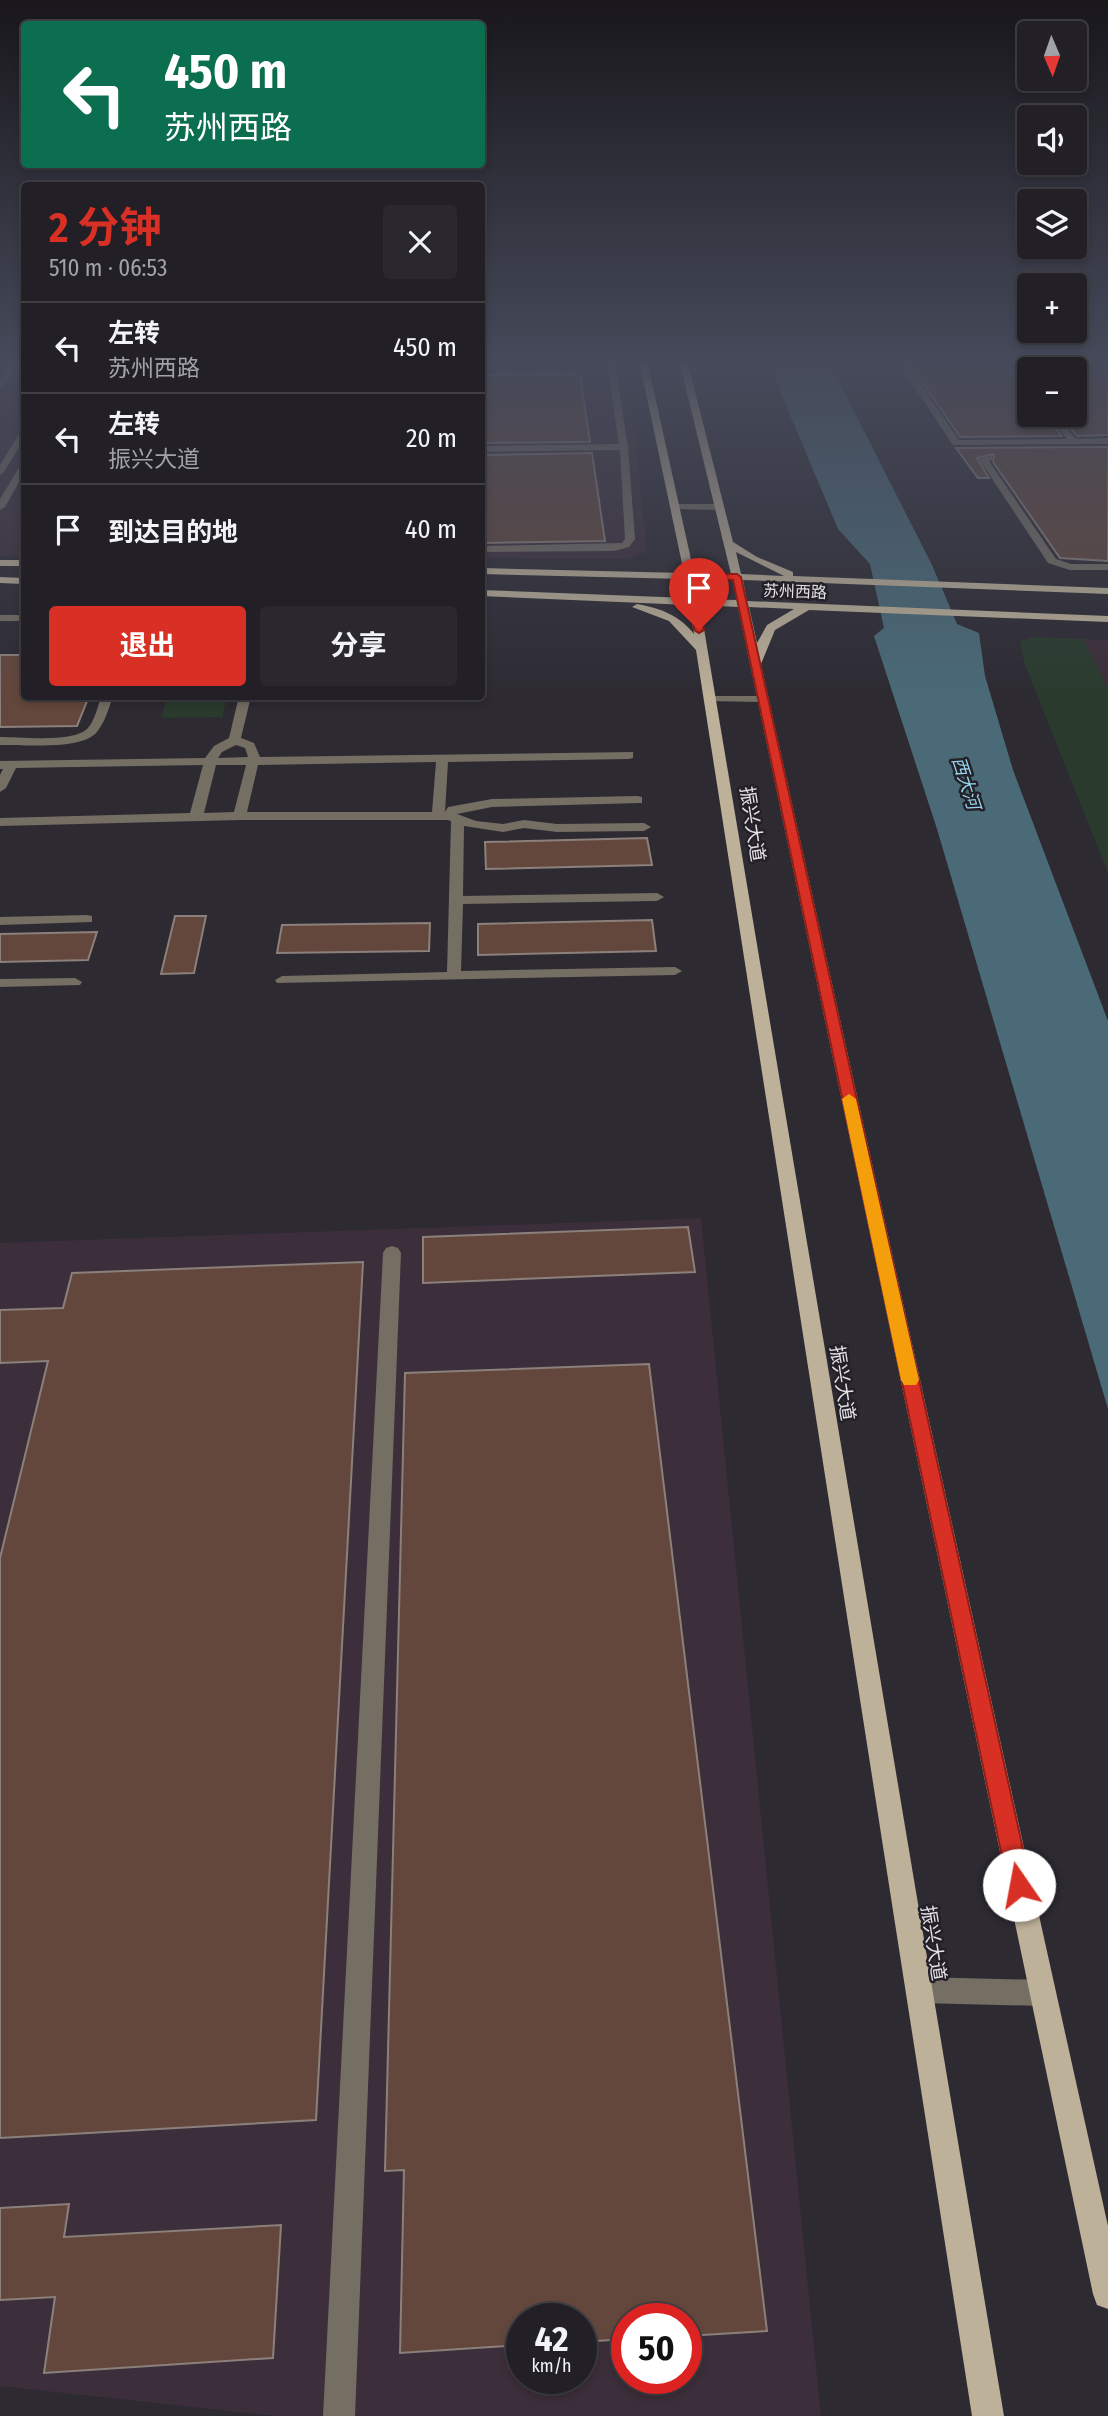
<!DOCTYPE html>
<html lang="zh">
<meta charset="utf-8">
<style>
body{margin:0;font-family:"Fira Sans Condensed","Noto Sans SC",sans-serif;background:#2a282e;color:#f1f3f6;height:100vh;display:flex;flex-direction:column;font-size:26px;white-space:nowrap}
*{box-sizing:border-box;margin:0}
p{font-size:23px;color:#a2a3a7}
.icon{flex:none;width:38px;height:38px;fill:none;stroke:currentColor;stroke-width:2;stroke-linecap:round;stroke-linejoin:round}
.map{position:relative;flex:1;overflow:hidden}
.side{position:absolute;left:21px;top:182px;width:464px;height:518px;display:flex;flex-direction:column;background:#222026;border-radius:7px;box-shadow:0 4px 10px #0003,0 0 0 2px #3f3e43}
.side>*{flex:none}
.hud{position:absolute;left:21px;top:21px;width:464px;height:147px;border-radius:7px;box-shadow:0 4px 10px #0003,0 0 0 2px #3f3e43;background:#0b6e4f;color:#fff;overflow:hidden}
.needle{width:46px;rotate:178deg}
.tools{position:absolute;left:1017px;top:21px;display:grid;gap:14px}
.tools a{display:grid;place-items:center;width:70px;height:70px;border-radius:7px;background:#222026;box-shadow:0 4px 10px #0003,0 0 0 2px #3f3e43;font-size:35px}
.speed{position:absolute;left:506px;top:2303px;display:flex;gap:14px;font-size:35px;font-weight:700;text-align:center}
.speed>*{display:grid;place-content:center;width:91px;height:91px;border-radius:50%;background:#222026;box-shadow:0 4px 10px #0003,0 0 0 2px #3f3e43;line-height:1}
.speed small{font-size:18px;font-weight:400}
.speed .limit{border:10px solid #d22;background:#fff;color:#111}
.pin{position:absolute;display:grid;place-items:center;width:60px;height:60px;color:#fff;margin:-72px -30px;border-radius:50% 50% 50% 0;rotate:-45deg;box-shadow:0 0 7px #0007}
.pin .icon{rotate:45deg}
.me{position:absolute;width:77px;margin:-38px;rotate:348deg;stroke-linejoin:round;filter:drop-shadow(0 0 5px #0008)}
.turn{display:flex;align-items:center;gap:24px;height:147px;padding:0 28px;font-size:32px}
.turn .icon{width:91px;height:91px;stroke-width:2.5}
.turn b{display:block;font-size:49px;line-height:60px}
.round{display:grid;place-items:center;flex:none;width:74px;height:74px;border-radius:7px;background:#2a282e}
.summary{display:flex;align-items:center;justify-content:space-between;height:119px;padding:0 28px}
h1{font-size:42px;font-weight:700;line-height:52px;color:#d93025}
.primary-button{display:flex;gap:14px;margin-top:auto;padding:14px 28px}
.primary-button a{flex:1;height:80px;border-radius:7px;background:#d93025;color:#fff;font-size:28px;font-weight:700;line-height:80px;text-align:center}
.primary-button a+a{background:#2a282e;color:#f1f3f6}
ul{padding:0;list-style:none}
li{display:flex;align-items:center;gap:21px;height:91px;padding:0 28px;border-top:2px solid #3f3e43}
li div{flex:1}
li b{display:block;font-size:26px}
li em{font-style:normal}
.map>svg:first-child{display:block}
.industrial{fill:#3c2e3a;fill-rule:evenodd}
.green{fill:#2a3b2d}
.water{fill:#4a6a77}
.building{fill:#63473c;stroke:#8b807b;stroke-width:2}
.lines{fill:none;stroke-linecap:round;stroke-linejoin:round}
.minor{fill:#746e63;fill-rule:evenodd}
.major{fill:#bdb199;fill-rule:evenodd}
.route{fill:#d93025;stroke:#8d1f18;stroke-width:2}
.slow{fill:#f59e0b}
.labels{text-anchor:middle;stroke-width:5;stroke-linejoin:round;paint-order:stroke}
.far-street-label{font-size:16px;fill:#e4e1e7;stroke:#232028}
.far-water-label{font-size:18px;font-style:italic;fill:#95d3ed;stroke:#232028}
.street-label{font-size:19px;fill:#e4e1e7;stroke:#232028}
</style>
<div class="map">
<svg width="1108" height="2416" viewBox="0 0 1108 2416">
<rect width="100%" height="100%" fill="#2d2a32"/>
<!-- industrial -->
<g class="industrial">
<polygon points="0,360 24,360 24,557 0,556"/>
<polygon points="481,360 627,360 647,551 627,559 481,558"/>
<polygon points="1083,639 1108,640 1108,689"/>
<path d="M 701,1218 L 821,2416 L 274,2416 L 0,2386 L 0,1243 ZM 522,2319 L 581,2319 L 581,2378 L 522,2378 ZM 626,2319 L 686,2319 L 686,2378 L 626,2378 Z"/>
</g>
<!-- green -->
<g class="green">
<polygon points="1036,637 1083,639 1108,689 1108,873 1024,662 1020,641"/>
<polygon points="167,697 167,696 227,697 222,717 161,718"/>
</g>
<!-- water -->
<polygon class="water" points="767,360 828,360 932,565 957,624 979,633 985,676 1013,770 1108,1021 1108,1409 937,829 874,636 884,628 870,564 838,529"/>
<!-- building -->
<g class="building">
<polygon points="907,360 1001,360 1029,391 1029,415 1045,415 1062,436 960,437"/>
<polygon points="1015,360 1108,360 1108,435 1077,436 1059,415 1074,415 1074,369 1029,369 1029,377"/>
<polygon points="580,374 590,442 481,443 481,375"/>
<polygon points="1108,447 1108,561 1060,558 993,462 994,454 977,458 989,478 978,478 956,448"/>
<polygon points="592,453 605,541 481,543 481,455"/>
<polygon points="0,655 24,655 24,696 89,696 77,726 0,727"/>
<polygon points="647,838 652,865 486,869 485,842"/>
<polygon points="175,916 206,916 194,973 161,974"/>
<polygon points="652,920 656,951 478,955 478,924"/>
<polygon points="430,923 429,951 277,953 282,925"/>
<polygon points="97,932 88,960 0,962 0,934"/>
<polygon points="688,1227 695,1272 423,1283 423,1237"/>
<polygon points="363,1262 316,2120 0,2138 0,1558 48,1361 0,1363 0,1310 63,1308 72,1273"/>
<polygon points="649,1364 767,2331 686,2336 686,2319 626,2319 626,2339 581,2342 581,2319 522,2319 522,2345 400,2353 404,2170 385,2171 405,1373"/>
<polygon points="69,2204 64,2237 281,2225 273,2358 44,2373 55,2297 0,2300 0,2208"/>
</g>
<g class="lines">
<!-- minor -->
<g class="minor">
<polygon points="14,360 22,360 0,388 0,380"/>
<polygon points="614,360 628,447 635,539 629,547 614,551 481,552 481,546 622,543 625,539 620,450 481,452 481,446 619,444 607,364 481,366 481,362"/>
<polygon points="896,360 904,360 959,440 1067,439 1048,415 1056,415 1076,439 1108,438 1108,444 953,445"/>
<polygon points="1004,360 1012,360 1029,381 1029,388"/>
<polygon points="21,431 24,431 24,439 4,472 0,475 0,465"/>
<polygon points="992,456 992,460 989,461 1056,559 1071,564 1108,564 1108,570 1070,570 1048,563 979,459"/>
<polygon points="24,463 24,473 5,507 0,510 0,499 20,466"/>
<polygon points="675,504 719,504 724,507 719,510 672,509 672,505"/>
<rect x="0" y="615" width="24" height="6"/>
<path d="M 101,696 L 113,696 C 109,708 105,722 97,732 C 81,751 23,744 0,745 L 0,737 C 20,737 75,743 88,728 C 95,720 98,706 101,696 Z"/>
<path d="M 239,696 L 251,696 L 241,738 L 254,743 L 260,757 L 633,752 L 633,758 L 629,759 L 448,762 L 445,812 L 448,807 L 492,799 L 637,796 L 642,797 L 642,803 L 492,807 L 457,814 L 476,821 L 503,824 L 524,820 L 557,824 L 644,823 L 651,827 L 644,831 L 557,832 L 524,828 L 503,832 L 464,826 L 463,896 L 657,893 L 664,897 L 657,901 L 463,904 L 461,971 L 675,967 L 682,971 L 675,975 L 277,983 L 275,980 L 282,976 L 447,972 L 451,821 L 448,820 L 240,820 L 0,826 L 0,818 L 190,813 L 203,765 L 16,768 L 6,788 L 0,792 L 0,775 L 3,769 L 0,769 L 0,761 L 205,758 L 214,746 L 229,738 ZM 236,745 L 245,748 L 248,757 L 218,758 L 222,752 ZM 436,762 L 432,812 L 247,812 L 258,765 ZM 216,765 L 246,765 L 234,812 L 204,813 Z"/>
<polygon points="710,696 762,696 768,699 762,702 706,701 706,697"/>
<polygon points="87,915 92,916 92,922 0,925 0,917"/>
<polygon points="75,978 82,982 80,985 0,987 0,979"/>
<polygon points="392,1246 398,1248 401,1253 355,2416 323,2416 383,1253 386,1248"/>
<polygon points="919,1977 1043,1980 1052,1984 1056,1993 1052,2002 1043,2006 919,2003 910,1999 906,1990 910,1981"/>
</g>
<!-- major -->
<g class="major">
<path d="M 639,360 L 647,360 L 694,573 L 731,574 L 679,360 L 687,360 L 733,542 L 757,557 L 793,572 L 793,576 L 1108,588 L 1108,594 L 743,580 L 747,601 L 1108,616 L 1108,622 L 809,610 L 775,630 L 761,664 L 1108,2226 L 1108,2309 L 1097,2305 L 1093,2294 L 738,607 L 700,605 L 1004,2416 L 972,2416 L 696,650 L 669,621 L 632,607 L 637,604 C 660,608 679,615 694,634 L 689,605 L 481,596 L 481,590 L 688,598 L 685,579 L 481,574 L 481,568 L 684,573 ZM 736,552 L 784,576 L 741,574 ZM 696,579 L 733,580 L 737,600 L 699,599 ZM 749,607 L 794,609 L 767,625 L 757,643 Z"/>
<rect x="0" y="560" width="24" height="6"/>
<polygon points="0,577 24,578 24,584 0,583"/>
</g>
</g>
<!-- sky -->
<linearGradient id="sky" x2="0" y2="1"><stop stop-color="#19171c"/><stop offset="0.52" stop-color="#464a5a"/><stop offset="1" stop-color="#464a5a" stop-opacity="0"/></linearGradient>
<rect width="1108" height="698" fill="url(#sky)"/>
<!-- route -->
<polygon class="route" points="687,574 737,574 741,577 1031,1885 1028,1893 1019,1896 1011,1893 1008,1885 733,580 695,579 704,630 699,633 694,630"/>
<!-- slow -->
<polygon class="slow" points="849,1094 856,1099 919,1380 916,1385 904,1385 901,1380 842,1099"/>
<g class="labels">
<!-- far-street labels -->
<g class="far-street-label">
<text transform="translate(795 591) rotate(2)" y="6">苏州西路</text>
</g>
<!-- far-water labels -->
<g class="far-water-label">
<text transform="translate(966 783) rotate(72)" y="6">西大河</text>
</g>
<!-- street labels -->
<g class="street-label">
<text transform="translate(753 824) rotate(81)" y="7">振兴大道</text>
<text transform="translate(843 1383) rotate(81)" y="7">振兴大道</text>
<text transform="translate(934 1943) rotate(81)" y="7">振兴大道</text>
</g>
</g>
</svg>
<div class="tools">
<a><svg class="needle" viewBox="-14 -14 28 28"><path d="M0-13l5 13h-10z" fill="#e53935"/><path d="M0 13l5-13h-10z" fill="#a2a3a7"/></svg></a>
<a><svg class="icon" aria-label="sound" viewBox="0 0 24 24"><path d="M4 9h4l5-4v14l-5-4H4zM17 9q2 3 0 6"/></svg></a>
<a><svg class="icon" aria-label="layers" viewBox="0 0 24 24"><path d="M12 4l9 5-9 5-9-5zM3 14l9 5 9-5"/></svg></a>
<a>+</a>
<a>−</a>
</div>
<div class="speed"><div>42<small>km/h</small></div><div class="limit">50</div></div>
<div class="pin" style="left:699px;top:630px;background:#d93025"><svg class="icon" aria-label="arrive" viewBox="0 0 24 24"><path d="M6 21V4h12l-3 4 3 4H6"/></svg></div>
<svg class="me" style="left:1019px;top:1885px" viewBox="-20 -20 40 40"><circle r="19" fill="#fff"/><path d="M0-13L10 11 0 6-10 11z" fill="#d93025"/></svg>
<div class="hud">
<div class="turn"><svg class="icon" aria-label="left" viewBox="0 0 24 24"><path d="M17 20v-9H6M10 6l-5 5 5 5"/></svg><div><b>450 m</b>苏州西路</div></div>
</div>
<section class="side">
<div class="summary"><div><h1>2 分钟</h1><p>510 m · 06:53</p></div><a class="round"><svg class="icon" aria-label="close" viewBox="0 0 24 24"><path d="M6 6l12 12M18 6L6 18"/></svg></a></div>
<ul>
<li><svg class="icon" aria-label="left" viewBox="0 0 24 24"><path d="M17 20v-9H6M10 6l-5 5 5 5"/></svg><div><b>左转</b><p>苏州西路</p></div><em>450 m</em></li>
<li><svg class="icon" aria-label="left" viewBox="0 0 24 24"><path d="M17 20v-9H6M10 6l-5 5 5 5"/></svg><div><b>左转</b><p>振兴大道</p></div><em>20 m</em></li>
<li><svg class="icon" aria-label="arrive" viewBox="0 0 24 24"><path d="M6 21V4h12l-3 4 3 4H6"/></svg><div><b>到达目的地</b></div><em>40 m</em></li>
</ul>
<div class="primary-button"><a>退出</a><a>分享</a></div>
</section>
</div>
